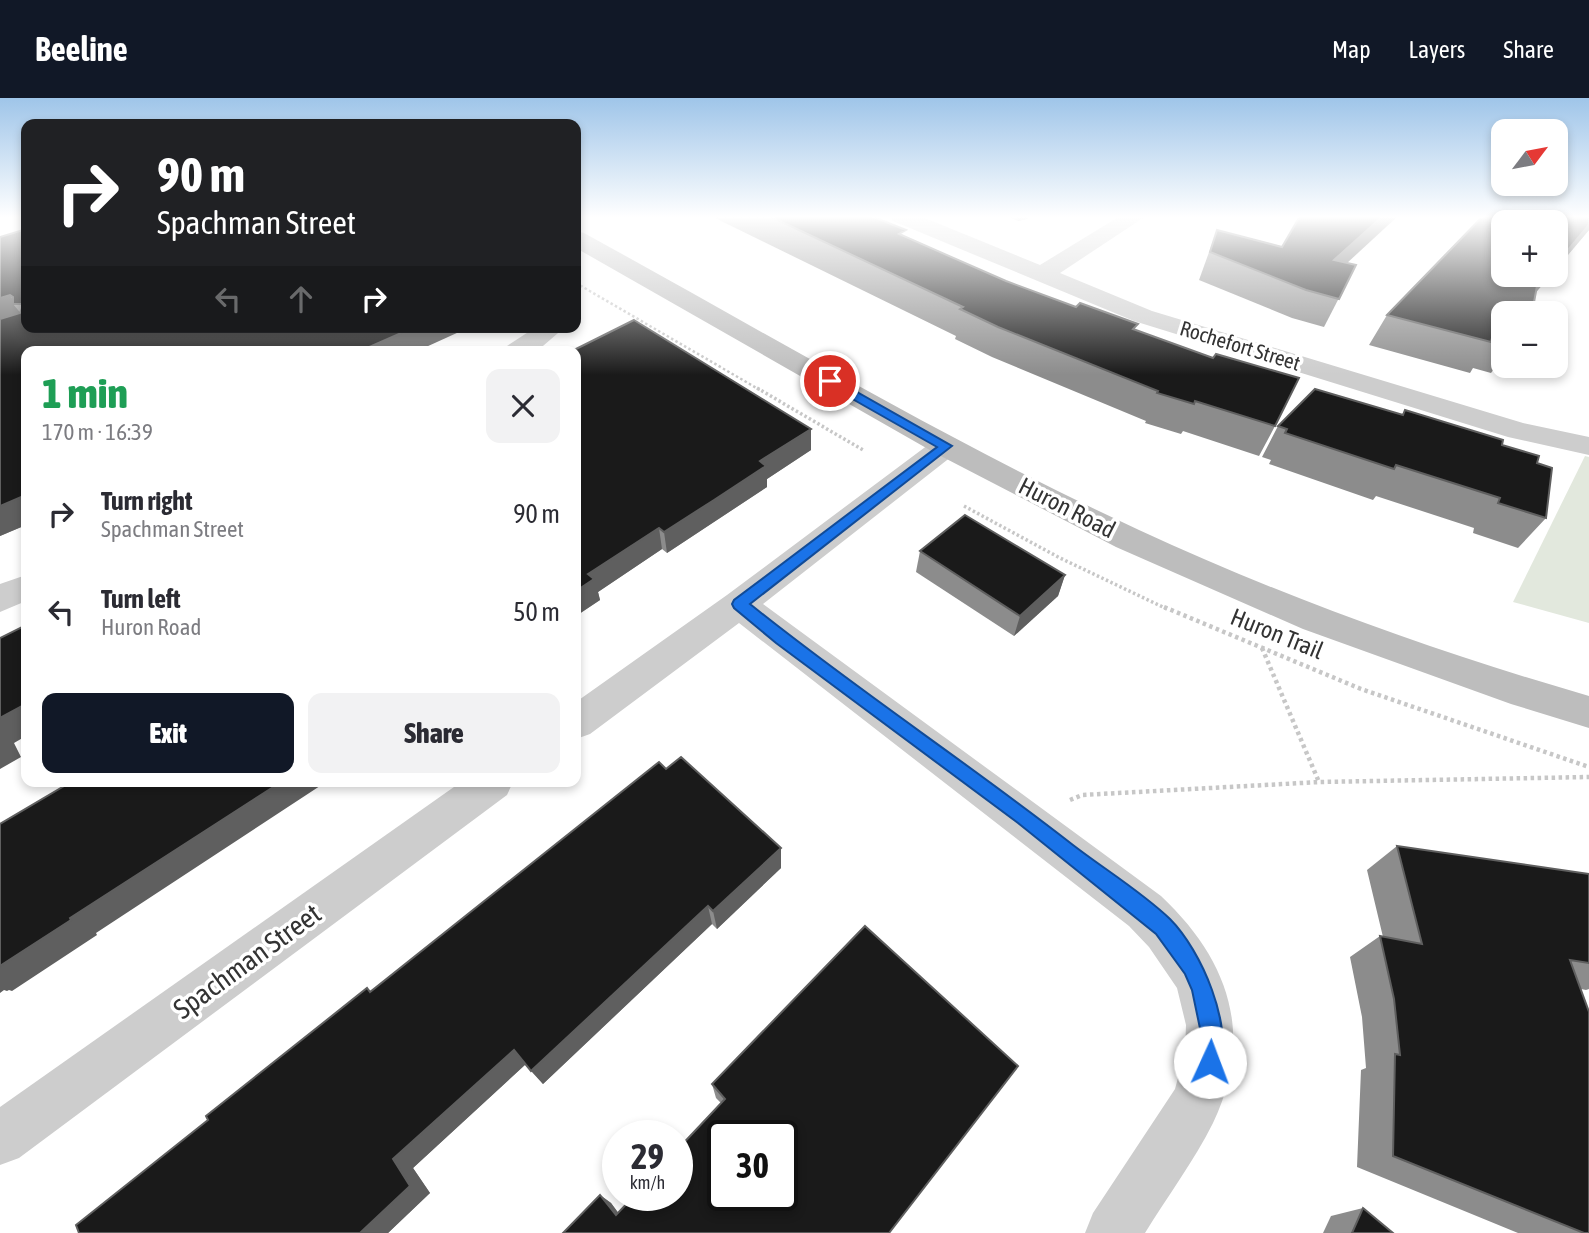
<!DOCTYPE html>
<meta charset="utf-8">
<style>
body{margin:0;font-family:"Asap Condensed",sans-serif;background:#f2f2f3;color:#2b2b33;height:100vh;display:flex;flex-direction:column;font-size:26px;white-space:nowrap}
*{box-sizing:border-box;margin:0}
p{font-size:23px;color:#7c7c81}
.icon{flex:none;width:38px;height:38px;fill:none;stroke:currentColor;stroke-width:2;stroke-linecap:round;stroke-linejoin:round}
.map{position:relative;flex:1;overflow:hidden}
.side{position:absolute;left:21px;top:248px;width:560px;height:441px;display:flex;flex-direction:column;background:#fff;border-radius:14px;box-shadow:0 4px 10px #0003}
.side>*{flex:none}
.top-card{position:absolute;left:21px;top:21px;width:560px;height:214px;border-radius:14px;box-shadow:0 4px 10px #0003;background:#202124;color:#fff;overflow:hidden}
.needle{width:46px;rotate:58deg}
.controls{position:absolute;left:1491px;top:21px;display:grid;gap:14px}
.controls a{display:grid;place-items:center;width:77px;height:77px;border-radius:14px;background:#fff;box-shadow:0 4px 10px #0003;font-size:35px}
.speed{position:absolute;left:602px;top:1022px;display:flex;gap:14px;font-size:35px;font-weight:700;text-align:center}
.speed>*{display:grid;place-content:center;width:91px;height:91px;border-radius:50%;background:#fff;box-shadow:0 4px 10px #0003;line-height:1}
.speed small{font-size:18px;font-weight:400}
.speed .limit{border:4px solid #111;border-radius:10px;background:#fff;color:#111}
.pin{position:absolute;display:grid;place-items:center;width:60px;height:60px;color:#fff;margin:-30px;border:4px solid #fff;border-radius:50%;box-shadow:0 2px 7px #0007}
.me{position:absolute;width:77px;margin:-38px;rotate:2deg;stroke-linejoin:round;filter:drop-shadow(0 0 5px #0008)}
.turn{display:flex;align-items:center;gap:24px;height:147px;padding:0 21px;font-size:32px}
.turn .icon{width:91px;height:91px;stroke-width:2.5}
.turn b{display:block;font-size:49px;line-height:60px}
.lanes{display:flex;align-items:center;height:66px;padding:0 21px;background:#0003;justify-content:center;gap:35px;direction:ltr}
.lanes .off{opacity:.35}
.round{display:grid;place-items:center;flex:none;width:74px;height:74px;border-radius:14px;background:#f2f2f3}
.overview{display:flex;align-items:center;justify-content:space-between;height:119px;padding:0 21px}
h1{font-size:42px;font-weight:800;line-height:52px;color:#1e9e55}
.primary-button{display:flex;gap:14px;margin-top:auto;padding:14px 21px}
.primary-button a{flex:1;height:80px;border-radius:14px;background:#111827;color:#fff;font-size:28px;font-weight:800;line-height:80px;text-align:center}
.primary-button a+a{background:#f2f2f3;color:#2b2b33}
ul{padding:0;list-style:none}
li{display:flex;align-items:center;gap:21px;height:98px;padding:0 21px}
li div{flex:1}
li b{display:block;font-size:26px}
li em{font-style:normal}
header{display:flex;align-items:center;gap:42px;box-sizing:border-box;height:98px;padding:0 35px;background:#111827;color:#fff}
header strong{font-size:33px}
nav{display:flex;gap:38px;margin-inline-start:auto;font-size:24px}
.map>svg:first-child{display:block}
.green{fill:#e2e8dd}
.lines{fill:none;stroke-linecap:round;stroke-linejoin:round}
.path-far2{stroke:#c7c7c7;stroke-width:2.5;stroke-dasharray:2.5 2.5;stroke-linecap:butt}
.path-far1{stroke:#c7c7c7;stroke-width:3.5;stroke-dasharray:2.5 2.5;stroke-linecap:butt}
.path{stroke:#c7c7c7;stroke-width:4.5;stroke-dasharray:3.5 3.5;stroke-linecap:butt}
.street{fill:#cdcdcd;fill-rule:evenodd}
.secondary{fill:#bdbdbd;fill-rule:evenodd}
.wall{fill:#8c8c8c;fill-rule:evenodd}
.shaded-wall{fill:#5f5f5f}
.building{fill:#1a1a1a;stroke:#5f5f5f;stroke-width:2;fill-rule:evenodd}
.route{fill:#1a73e8;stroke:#114b97;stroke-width:2}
.labels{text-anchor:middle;stroke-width:7;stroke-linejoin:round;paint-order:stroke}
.far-street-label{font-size:21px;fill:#333;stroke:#fff}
.street-label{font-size:24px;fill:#333;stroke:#fff}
.near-street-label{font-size:28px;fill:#333;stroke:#fff}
</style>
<header>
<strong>Beeline</strong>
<nav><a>Map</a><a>Layers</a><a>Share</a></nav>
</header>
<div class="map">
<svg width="1589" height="1135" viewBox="0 0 1589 1135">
<rect width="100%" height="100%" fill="#fff"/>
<!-- green -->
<polygon class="green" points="1585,358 1589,359 1589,525 1513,504"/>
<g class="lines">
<!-- path-far2 -->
<polyline class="path-far2" points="576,185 760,292"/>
<!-- path-far1 -->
<g class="path-far1">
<polyline points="757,290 863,352"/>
<polyline points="964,408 1060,460 1167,511"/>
</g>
<!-- path -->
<g class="path">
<polyline points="1164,509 1361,591 1589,669"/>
<polyline points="1262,550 1319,684"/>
<polyline points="1070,702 1082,697 1320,684 1589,679"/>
</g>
<!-- street -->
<g class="street">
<polygon points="890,118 920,118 1040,167 1120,118 1146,118 1060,175 1152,213 1523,325 1589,339 1589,357 1508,339 1134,223 893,123"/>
<polygon points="536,229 565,229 536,254 503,254 507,248"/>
<path d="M 946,339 L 956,341 L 961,348 L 956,355 L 763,506 L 1161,798 C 1229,862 1255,937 1213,1025 C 1194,1063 1167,1099 1145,1135 L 1085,1135 L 1093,1115 L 1175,991 L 1185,954 L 1186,927 L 1177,890 L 1149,849 L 1129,828 L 739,525 L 590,636 L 576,641 L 576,604 L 727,497 L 936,341 Z"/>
<polygon points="26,477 26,503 0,514 0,486"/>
<polygon points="461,684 513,684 507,697 19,1060 0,1067 0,1009"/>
</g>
<!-- secondary -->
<path class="secondary" d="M 576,133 L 584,135 C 768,236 949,344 1139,432 C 1284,499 1436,554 1589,598 L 1589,630 L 1511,606 L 1303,531 L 1116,449 L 935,355 L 576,150 Z"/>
</g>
<!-- wall -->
<g class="wall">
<polygon points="711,118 871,118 905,138 1006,183 1136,232 1275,328 1259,358 1183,333 1181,336 1145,325 1146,323 992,259 955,241 956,238"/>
<polygon points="1006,118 1031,118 1027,121 1018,123"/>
<polygon points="1483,118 1589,118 1589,132 1556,171 1556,124 1503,124 1503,177 1551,177 1536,194 1532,215 1503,215 1503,268 1509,268 1504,274 1494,271 1491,275 1473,270 1470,275 1369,247 1387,217"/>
<polygon points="26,131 26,427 0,438 0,139"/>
<polygon points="1217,132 1356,167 1324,229 1292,220 1199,182"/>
<polygon points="576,254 811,331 811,352 767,381 767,389 667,455 662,451 598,494 600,502 576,518"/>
<polygon points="1405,312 1502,347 1537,365 1546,420 1518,450 1473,435 1474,430 1376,398 1373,402 1269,366 1271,362 1262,359 1278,328 1402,317"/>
<polygon points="920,453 1065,477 1058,498 1014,538 916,474"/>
<polygon points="666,671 781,750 781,770 717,831 712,826 543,986 526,966 413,1070 430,1095 388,1135 79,1135 208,1022 367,890 371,893"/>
<polygon points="1397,748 1589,776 1589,891 1586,892 1581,891 1589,1135 1518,1135 1357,1069 1361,972 1366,970 1362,919 1350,859 1380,838 1383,839 1367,772"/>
<path d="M 865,828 L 1018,968 L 889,1135 L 563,1135 L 600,1097 L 611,1105 L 618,1115 L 635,1097 L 677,1097 L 677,1052 L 721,1005 L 716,1000 L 712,986 ZM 723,1038 L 782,1038 L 782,1097 L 723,1097 Z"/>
<polygon points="1363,1110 1393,1135 1323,1135 1331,1118"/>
</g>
<!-- shaded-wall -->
<g class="shaded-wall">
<polygon points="1018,118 1031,118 1027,121 1018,123"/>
<polygon points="1383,118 1398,118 1320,190 1334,162"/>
<polygon points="1589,127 1589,132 1556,171 1556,166"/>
<polygon points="1546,177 1551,177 1518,215 1537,188"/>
<polygon points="10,197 16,206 13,206 23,218 0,226 0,200"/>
<polygon points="415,229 470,229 415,254 358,254"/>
<polygon points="811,331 811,352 767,381 767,389 667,455 664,434 760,363"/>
<polygon points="26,397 26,427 0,438 0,408"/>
<polygon points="659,430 662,451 598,494 600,502 576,518 576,493 588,476"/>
<polygon points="1065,477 1058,498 1014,538 1020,518"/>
<polygon points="26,606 26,638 14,645 21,659 0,671 0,620"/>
<polygon points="281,684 326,684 96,835 97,837 12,893 9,892 7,893 4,892 0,895 0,868 70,820"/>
<polygon points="781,750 781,770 717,831 713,813"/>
<polygon points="708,808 712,826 543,986 531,973"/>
<polygon points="514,952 527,965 413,1070 430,1095 388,1135 360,1135 393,1061"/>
<polygon points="600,1097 611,1105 626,1125 616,1117"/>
</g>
<!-- building -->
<g class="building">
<polygon points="769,118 871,118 906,132 899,136 1006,183 1076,209 1080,205 1138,226 1133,231 1213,260 1216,256 1299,280 1275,328 1195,303 1194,306 1157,295 1158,293 998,229 960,211 963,209"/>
<polygon points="1300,118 1383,118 1334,162 1356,167 1339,201 1306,192 1210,154 1217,132 1282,149"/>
<polygon points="1483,118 1589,118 1589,127 1556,166 1556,124 1503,124 1503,177 1546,177 1537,188 1532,215 1503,215 1503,243 1492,240 1491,244 1387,217"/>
<polygon points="26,131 26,229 415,229 358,254 26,254 26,397 0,408 0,221 20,215 24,206 13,206 13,199 10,197 0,200 0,139"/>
<polygon points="634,222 811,331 760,363 766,368 714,402 664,434 659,430 588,476 594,481 576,493 576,254 570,254"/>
<polygon points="1315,291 1403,317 1405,312 1503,342 1502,347 1539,358 1537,365 1552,370 1546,420 1498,405 1500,400 1396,367 1394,371 1285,335 1287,331 1278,328"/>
<polygon points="965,417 1065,477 1020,518 920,453"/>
<polygon points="26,527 26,606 0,620 0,540"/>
<polygon points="681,659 781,750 713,813 708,808 531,973 514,952 393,1061 410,1088 360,1135 79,1135 76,1127 208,1022 206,1018 367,890 370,894 659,664 666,671"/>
<polygon points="71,684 281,684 70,820 71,822 0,868 0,726"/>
<polygon points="1397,748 1589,776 1589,865 1570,862 1589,914 1589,1135 1584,1135 1393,1058 1395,956 1400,957 1394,901 1380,838 1422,846"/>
<path d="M 865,828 L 1018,968 L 889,1135 L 563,1135 L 600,1097 L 616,1117 L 635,1097 L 677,1097 L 677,1052 L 725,1001 L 712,986 ZM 723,1038 L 782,1038 L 782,1097 L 723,1097 Z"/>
<polygon points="1363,1110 1393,1135 1352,1135"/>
</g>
<!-- sky -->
<linearGradient id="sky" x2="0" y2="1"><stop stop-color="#9fc5e9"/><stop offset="0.43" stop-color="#fff"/><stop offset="1" stop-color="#fff" stop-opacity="0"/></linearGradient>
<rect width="1589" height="277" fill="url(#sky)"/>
<!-- route -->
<path class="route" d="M 826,281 L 834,281 L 952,348 L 750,506 C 854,590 967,664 1073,747 C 1104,771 1142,794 1170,821 C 1201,852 1235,929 1218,972 L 1210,975 L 1202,972 L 1199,964 L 1202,940 L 1192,892 L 1185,876 L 1156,836 L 1018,725 L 776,545 L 734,510 L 732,506 L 734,502 L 937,349 L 826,286 Z"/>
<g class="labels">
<!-- far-street labels -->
<g class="far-street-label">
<text transform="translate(1240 248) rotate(17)" y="7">Rochefort Street</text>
</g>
<!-- street labels -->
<g class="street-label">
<text transform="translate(1067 410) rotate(27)" y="8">Huron Road</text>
<text transform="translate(1277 536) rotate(22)" y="8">Huron Trail</text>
</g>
<!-- near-street labels -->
<g class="near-street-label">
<text transform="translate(247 863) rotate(-36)" y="10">Spachman Street</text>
</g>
</g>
</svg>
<div class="controls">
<a><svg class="needle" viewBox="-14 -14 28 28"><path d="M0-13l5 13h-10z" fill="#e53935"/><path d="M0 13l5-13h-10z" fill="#7c7c81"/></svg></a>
<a>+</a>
<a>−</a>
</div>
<div class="speed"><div>29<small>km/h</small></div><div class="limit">30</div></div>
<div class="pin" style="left:830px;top:283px;background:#d93025"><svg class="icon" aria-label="arrive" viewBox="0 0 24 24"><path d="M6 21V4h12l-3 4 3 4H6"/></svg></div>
<svg class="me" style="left:1210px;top:964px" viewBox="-20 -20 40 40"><circle r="19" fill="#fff"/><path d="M0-13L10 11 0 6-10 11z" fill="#1a73e8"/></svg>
<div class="top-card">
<div class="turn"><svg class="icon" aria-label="right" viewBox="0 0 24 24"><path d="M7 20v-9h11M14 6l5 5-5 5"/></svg><div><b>90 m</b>Spachman Street</div></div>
<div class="lanes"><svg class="icon off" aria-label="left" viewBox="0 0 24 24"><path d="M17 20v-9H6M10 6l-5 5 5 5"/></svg><svg class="icon off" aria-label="ahead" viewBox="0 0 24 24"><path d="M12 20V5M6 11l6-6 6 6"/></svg><svg class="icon" aria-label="right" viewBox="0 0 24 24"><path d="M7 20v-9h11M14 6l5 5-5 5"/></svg></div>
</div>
<section class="side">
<div class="overview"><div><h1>1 min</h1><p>170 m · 16:39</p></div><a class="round"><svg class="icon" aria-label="close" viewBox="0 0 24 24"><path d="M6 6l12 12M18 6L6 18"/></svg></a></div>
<ul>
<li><svg class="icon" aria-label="right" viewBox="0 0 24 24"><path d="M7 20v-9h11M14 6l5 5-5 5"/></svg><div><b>Turn right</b><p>Spachman Street</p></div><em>90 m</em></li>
<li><svg class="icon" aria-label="left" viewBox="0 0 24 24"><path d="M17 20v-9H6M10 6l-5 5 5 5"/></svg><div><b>Turn left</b><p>Huron Road</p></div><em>50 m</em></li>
</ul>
<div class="primary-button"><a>Exit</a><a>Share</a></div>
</section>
</div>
